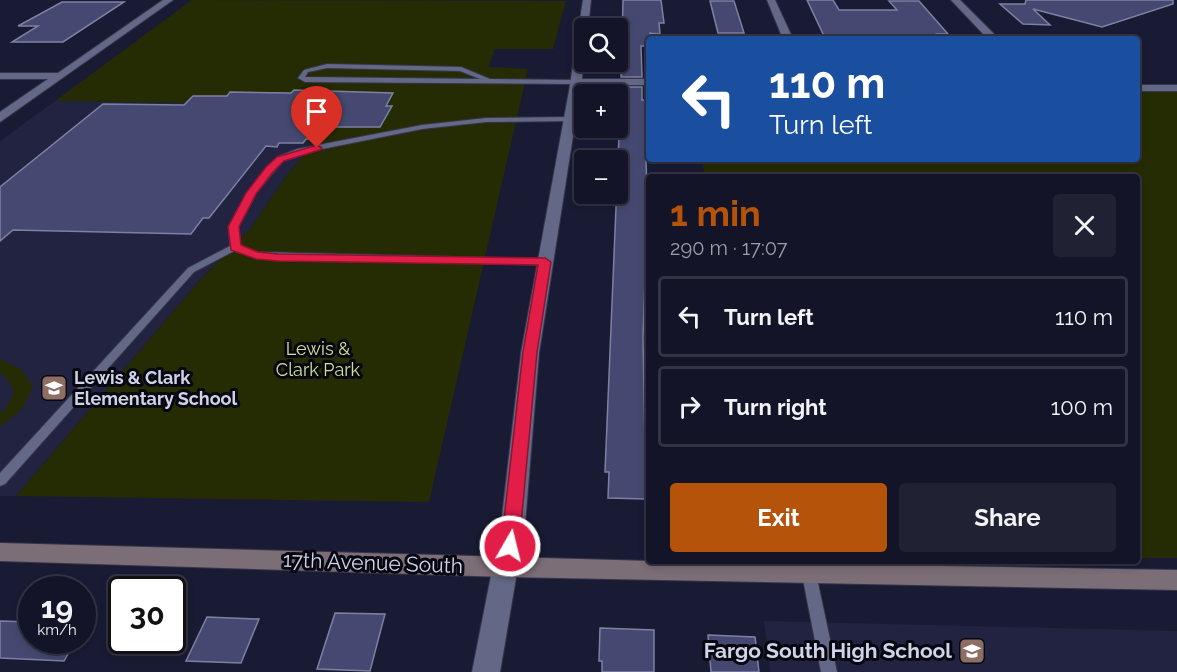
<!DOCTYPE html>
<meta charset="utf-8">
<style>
body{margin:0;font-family:Raleway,sans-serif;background:#202133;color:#f1f3f6;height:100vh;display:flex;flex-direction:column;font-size:22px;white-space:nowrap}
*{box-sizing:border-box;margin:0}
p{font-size:20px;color:#9d9ea7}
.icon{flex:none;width:33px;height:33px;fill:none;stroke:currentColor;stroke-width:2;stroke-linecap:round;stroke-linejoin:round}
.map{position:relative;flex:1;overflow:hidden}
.sheet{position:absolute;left:646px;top:174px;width:494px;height:390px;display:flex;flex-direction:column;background:#131427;border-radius:6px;box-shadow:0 3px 9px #0003,0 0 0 2px #323344}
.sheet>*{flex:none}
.top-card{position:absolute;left:646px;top:36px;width:494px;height:126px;border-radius:6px;box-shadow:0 3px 9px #0003,0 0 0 2px #323344;background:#1a4fa0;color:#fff;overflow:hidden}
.buttons{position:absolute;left:574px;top:18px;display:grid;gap:12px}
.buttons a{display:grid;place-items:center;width:54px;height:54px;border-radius:6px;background:#131427;box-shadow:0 3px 9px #0003,0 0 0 2px #323344;font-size:30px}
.speed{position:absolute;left:18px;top:576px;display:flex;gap:12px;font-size:30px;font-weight:700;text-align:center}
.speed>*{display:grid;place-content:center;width:78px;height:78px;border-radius:50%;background:#131427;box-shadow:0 3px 9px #0003,0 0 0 2px #323344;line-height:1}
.speed small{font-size:15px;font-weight:400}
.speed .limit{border:3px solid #111;border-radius:9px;background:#fff;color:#111}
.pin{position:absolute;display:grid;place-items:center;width:51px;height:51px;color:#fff;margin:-62px -26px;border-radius:50% 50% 50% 0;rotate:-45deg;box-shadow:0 0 6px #0007}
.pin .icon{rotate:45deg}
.me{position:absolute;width:66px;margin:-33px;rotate:8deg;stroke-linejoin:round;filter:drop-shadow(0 0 4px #0008)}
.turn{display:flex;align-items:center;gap:21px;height:126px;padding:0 24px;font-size:27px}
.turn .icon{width:78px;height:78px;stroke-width:2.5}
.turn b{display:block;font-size:42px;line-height:51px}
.round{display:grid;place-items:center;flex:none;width:63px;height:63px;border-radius:6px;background:#202133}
.head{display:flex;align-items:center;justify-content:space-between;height:102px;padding:0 24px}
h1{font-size:36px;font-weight:700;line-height:45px;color:#b45309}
.action{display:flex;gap:12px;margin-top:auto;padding:12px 24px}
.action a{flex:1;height:69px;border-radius:6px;background:#b45309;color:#fff;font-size:24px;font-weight:700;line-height:69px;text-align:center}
.action a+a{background:#202133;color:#f1f3f6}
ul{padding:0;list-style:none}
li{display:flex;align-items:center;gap:18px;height:81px;margin:0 12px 9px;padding:0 12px;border:3px solid #323344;border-radius:6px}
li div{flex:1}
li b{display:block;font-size:22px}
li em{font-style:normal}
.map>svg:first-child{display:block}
.built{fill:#212341}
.green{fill:#252c03}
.building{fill:#454971;stroke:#7d81a1;stroke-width:1.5}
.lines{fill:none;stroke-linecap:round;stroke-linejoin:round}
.lane-casing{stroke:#36364b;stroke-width:2}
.street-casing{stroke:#36364b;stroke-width:2}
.secondary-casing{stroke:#36364b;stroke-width:2}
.lane{fill:#636886;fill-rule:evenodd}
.street{fill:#636886;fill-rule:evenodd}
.secondary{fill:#7c6e76;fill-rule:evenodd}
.route{fill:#e11d48;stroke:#92132f;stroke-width:1.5}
.labels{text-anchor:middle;stroke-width:6;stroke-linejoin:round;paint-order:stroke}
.park-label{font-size:18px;fill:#cfe097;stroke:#060711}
.poi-label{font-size:18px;font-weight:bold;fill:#d0d3e5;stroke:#060711;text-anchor:start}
.near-street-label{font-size:21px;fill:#d0d3e5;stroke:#060711}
.near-poi-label{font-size:21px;font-weight:bold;fill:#d0d3e5;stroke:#060711;text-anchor:end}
</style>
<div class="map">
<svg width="1177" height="672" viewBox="0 0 1177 672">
<rect width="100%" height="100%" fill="#191b34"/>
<!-- built -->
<g class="built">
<polygon points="55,101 187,103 214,140 324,142 310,149 289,172 250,229 200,280 16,496 0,496 0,141"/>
<polygon points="764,621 1177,631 1177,672 770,672"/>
</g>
<!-- green -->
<g class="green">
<polygon points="192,0 566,1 553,49 495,49 488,67 528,69 429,502 16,496 200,280 250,229 289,172 310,149 322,143 304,142 306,139 315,139 320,132 318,127 380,127 391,107 382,106 384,102 389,102 392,93 294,90 291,93 226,98 193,96 187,103 55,101"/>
<polygon points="1137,91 1177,91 1177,558 1137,558 1137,177 705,177 702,159 1137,159"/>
<polygon points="0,359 22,370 33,387 22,409 0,427 0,413 6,408 14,391 6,377 0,374"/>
</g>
<!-- building -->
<g class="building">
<polygon points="623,0 661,0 664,23 659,23 660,34 650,33 650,46 641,46 642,77 621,77"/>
<polygon points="807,0 833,0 839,10 897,10 889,1 919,1 948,34 937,34 941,38 824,36"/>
<polygon points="1026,0 1173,0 1173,4 1102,27 1033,9 1050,25 1023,24 1000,4 1025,4"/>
<polygon points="710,1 734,1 744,33 718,33"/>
<polygon points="62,2 124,2 63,42 12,42 38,26 18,26"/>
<polygon points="621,87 642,87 642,100 647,100 650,120 650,160 646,160 650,279 645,279 643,338 646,499 608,498 609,472 605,472"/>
<polygon points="294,90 393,93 386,106 392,106 380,127 323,127 315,139 306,139 303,143 279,143 277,147 266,146 209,218 203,218 191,234 13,230 0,241 0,187 103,104 184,105 193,96 227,96 230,92 291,93"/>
<polygon points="335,613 385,614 370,671 317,669"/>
<polygon points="207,617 259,619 241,663 186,661"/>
<polygon points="0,621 32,622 32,640 76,640 64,661 0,658"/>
<polygon points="600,628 654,630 654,672 602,672 602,661 599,661"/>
<polygon points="708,635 755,637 759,672 711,672"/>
</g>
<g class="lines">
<defs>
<g id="lane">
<path d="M 327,64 L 461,67 L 490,79 L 575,80 L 578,82 L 575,84 L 305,82 L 298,78 L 304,70 ZM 327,68 L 460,71 L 480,79 L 305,77 L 308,72 Z"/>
<polygon points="570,117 573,117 573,121 486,122 422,129 302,153 283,161 255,194 237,227 239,246 257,252 545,259 550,262 545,265 256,258 236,250 194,272 5,484 0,486 0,473 188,268 230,246 229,227 248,191 277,157 297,149 422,125 486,118"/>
<polygon points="809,568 814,570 816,574 837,672 821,672 802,574 804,570"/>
</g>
<g id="street">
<polygon points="163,0 173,0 0,122 0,112 48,79 0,79 0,73 58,73"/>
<polygon points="583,0 591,0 588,28 585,28 582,79 650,79 650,85 581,85 539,353 525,525 500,672 472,672 501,525 521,353 569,91"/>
<polygon points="767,0 775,0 793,39 783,39"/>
<polygon points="951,0 960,0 999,39 988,39"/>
<rect x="1137" y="85" width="40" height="6"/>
</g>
<polygon id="secondary" points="0,543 650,561 1177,570 1177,590 506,577 0,561"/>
</defs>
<!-- lane casing -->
<use href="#lane" class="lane-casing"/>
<!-- street casing -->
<use href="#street" class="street-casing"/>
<!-- secondary casing -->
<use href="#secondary" class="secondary-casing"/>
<!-- lane -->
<use href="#lane" class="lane"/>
<!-- street -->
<use href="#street" class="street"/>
<!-- secondary -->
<use href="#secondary" class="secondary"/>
</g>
<!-- route -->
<polygon class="route" points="317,145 322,148 320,150 284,161 273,172 256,194 239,227 241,245 258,252 278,254 545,258 551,262 537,352 519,546 516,551 510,553 503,551 501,546 523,352 538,265 278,261 256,259 231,250 228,227 246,193 266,167 277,157"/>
<!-- icons -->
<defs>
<symbol id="school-square" viewBox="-11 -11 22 22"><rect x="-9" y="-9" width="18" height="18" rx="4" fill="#8d6e63" stroke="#060711"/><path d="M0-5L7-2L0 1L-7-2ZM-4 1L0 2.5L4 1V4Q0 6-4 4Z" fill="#fff"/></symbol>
</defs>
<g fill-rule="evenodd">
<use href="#school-square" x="39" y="373" width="30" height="30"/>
<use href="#school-square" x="957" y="636" width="30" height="30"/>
</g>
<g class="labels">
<!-- park labels -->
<g class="park-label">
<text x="318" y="355">Lewis &amp;<tspan x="318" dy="21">Clark Park</tspan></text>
</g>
<!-- poi labels -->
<g class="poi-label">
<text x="74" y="384">Lewis &amp; Clark<tspan x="74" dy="21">Elementary School</tspan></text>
</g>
<!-- near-street labels -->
<g class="near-street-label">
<text transform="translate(373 563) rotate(2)" y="7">17th Avenue South</text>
</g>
<!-- near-poi labels -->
<g class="near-poi-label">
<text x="952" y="658">Fargo South High School</text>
</g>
</g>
</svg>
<div class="buttons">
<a><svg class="icon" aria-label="search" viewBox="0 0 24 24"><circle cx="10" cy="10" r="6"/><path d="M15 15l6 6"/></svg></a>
<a>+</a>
<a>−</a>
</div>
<div class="speed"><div>19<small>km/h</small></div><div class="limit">30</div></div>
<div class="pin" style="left:317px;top:148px;background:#d93025"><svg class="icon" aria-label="arrive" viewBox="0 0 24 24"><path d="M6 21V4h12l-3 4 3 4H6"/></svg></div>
<svg class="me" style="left:510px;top:546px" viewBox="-20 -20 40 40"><circle r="17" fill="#e11d48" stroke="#fff" stroke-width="3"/><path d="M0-11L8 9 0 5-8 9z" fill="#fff"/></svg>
<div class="top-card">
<div class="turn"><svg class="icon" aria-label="left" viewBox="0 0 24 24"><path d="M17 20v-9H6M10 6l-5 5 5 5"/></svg><div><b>110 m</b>Turn left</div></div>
</div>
<section class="sheet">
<div class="head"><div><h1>1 min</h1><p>290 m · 17:07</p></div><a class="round"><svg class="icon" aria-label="close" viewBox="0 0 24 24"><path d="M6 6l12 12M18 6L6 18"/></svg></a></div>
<ul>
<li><svg class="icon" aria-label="left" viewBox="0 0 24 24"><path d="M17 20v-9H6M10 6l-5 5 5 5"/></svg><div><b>Turn left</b></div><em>110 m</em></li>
<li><svg class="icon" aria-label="right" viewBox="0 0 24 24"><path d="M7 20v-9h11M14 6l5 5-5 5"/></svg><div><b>Turn right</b></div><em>100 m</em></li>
</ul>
<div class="action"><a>Exit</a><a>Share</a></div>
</section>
</div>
